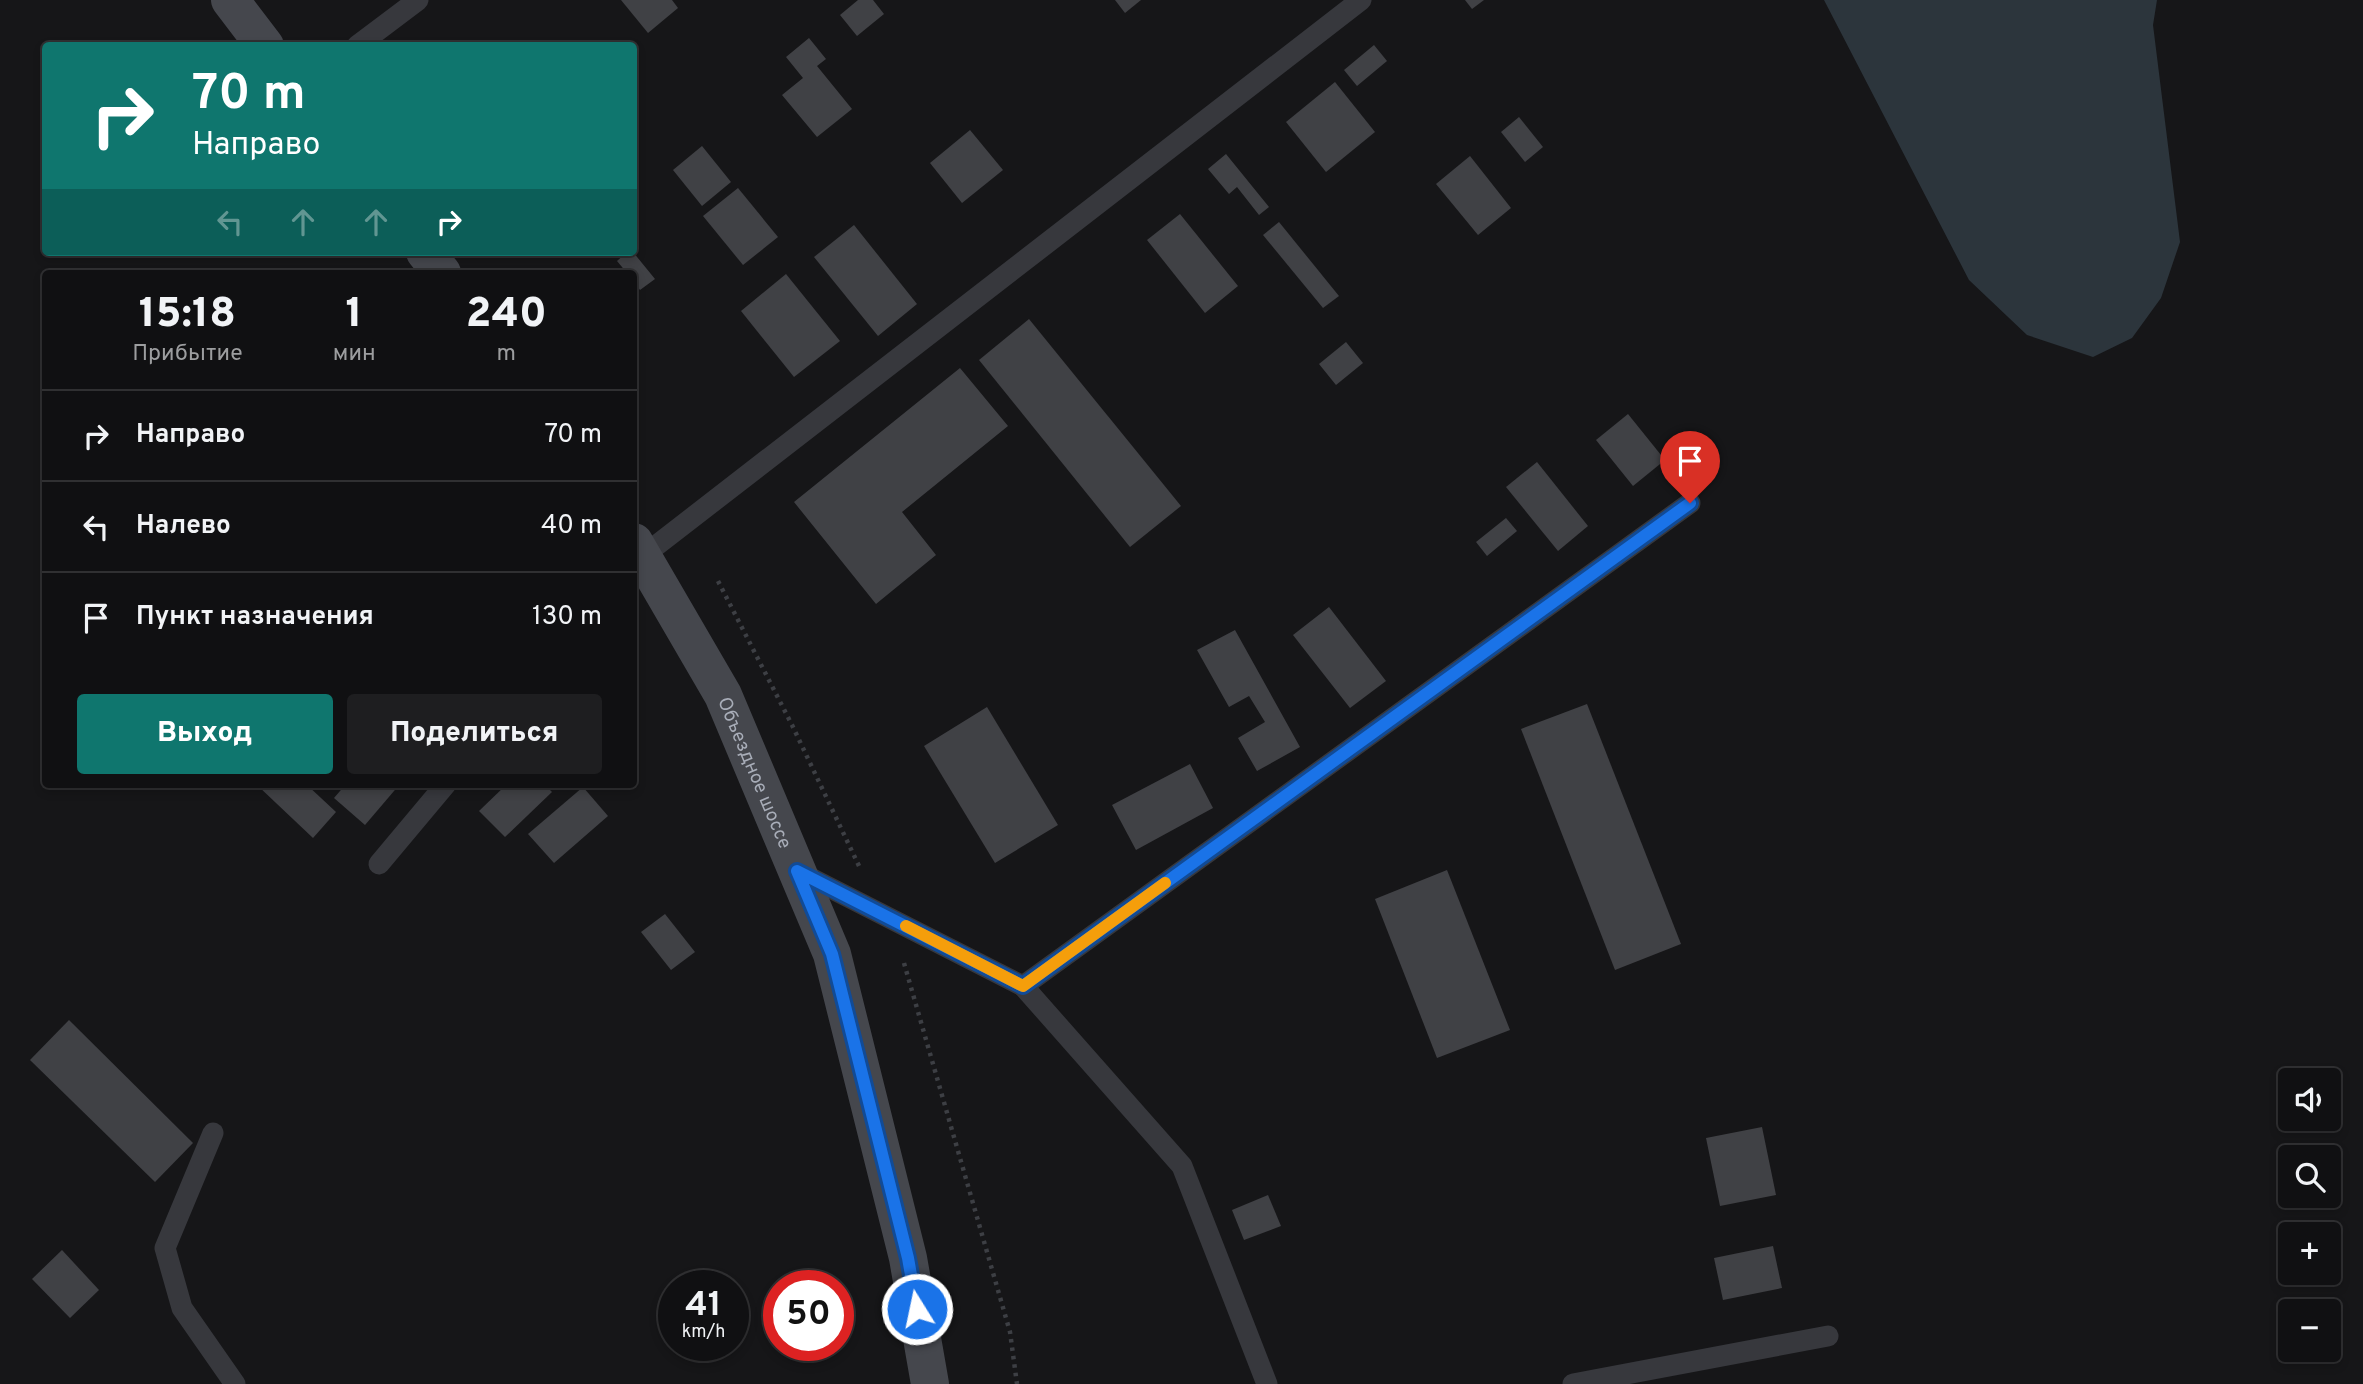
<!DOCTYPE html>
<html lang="ru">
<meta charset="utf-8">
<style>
body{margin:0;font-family:Overpass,sans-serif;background:#1e1e20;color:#f1f3f6;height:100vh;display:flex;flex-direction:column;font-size:26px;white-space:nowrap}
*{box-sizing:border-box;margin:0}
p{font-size:23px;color:#9c9d9f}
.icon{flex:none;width:38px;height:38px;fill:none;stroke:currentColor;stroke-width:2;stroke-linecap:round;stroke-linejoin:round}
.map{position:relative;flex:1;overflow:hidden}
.drawer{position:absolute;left:42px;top:270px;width:595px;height:518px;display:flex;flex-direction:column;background:#101012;border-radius:7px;box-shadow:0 4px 10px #0003,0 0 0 2px #303032}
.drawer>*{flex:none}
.banner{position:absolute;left:42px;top:42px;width:595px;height:214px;border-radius:7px;box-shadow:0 4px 10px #0003,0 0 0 2px #303032;background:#0f766e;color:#fff;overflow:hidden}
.controls{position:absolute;left:2278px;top:1068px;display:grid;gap:14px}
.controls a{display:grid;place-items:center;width:63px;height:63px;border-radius:7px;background:#101012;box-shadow:0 4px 10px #0003,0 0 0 2px #303032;font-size:35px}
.speed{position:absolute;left:658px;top:1270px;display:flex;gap:14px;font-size:35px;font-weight:700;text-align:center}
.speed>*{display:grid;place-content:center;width:91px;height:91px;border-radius:50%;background:#101012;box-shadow:0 4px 10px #0003,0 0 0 2px #303032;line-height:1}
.speed small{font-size:18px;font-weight:400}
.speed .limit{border:10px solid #d22;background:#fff;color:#111}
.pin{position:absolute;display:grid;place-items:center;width:60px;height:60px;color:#fff;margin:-72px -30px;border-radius:50% 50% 50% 0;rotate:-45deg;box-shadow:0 0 7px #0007}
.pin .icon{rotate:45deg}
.me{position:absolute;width:77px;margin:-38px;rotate:350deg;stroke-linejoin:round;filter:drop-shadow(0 0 5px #0008)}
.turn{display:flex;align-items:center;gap:24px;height:147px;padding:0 35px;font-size:32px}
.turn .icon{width:91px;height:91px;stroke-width:2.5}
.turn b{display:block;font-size:49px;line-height:60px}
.lanes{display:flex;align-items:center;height:66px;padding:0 35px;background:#0003;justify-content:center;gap:35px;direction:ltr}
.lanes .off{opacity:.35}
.eta{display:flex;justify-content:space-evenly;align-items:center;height:119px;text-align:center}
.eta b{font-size:42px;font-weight:800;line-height:49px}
.button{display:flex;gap:14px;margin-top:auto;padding:14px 35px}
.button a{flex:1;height:80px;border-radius:7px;background:#0f766e;color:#fff;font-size:28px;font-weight:800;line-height:80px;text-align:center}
.button a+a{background:#1e1e20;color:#f1f3f6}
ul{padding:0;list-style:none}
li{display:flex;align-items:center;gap:21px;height:91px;padding:0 35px;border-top:2px solid #303032}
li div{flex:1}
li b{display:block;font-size:26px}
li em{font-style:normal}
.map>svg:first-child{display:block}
.water{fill:#2c353c}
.building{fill:#404145}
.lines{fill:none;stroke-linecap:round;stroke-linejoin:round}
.path{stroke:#3d3f44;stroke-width:4.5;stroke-dasharray:3.5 5;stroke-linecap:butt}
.lane{stroke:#37383d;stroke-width:21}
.secondary{stroke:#45474d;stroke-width:38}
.route-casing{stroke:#114b97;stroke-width:18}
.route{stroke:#1a73e8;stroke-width:12}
.slow{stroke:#f59e0b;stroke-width:12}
.labels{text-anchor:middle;stroke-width:6;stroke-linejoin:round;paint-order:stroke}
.street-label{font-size:19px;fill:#a8adb8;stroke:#111113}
</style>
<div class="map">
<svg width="2363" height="1384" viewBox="0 0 2363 1384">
<rect width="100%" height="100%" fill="#161618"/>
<!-- water -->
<polygon class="water" points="1824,0 2157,0 2153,25 2180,242 2161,298 2132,338 2093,357 2027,335 1969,280"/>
<!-- building -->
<g class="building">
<polygon points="621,0 672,0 678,8 648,33"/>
<polygon points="858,0 873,0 884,14 857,36 840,15"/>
<polygon points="1115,0 1141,0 1125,13"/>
<polygon points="1465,0 1484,0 1472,9"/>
<polygon points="809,38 826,59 817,66 852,109 817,137 782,95 803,78 786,57"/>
<polygon points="1374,45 1387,61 1357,86 1344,70"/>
<polygon points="1335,82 1375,132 1326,172 1286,122"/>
<polygon points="1519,117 1543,147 1525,162 1501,132"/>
<polygon points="970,130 1003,170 962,203 930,163"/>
<polygon points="702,146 731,182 702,206 673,170"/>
<polygon points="1226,154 1269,207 1259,215 1237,187 1229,194 1208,169"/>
<polygon points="1470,156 1511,208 1478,235 1436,184"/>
<polygon points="738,188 778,237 743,265 703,216"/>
<polygon points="1180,214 1238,286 1205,313 1147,240"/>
<polygon points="1279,222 1339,296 1323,308 1263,235"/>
<polygon points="854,225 917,304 878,336 814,257"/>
<polygon points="627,252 633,252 655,279 640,290 634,282 634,273 627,273 617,261"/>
<polygon points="786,274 840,341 794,377 741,311"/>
<polygon points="1029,319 1181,506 1130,547 979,360"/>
<polygon points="1346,342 1363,363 1336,385 1319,364"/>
<polygon points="960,368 1008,426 902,512 936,555 876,604 794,502"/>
<polygon points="1628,414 1665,460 1633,486 1596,440"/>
<polygon points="1537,462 1588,526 1558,551 1506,487"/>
<polygon points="1506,518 1517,531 1487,556 1476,542"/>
<polygon points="1329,607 1386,681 1350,708 1293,635"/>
<polygon points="1235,630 1300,747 1257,771 1238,738 1265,722 1249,696 1229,707 1197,650"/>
<polygon points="1587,704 1681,944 1615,970 1521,729"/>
<polygon points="987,707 1058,825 995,863 924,746"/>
<polygon points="1190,764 1213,808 1136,850 1112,805"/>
<polygon points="258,784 306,784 336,812 313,838 257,785"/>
<polygon points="346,784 400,784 365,825 334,798"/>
<polygon points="507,784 544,784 552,792 505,837 479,811"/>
<polygon points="583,787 608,816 554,863 528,834"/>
<polygon points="1447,870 1510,1030 1437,1058 1375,899"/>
<polygon points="665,914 695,952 671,970 641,932"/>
<polygon points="69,1020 193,1143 155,1182 30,1060"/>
<polygon points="1762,1127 1776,1195 1720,1206 1706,1138"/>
<polygon points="1268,1195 1281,1226 1244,1240 1232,1210"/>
<polygon points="1773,1246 1782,1288 1723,1300 1714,1258"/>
<polygon points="62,1250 99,1290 70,1318 32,1279"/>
</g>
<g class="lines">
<!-- path -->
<g class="path">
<polyline points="718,581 792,725 859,866"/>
<polyline points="904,963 1010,1332 1017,1384"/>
</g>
<!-- lane -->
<g class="lane">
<polyline points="357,46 418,0"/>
<polyline points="635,562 1361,0"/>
<polyline points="379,864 446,784"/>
<polyline points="799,872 1023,986 1690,503"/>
<polyline points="1023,986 1182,1166 1267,1384"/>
<polyline points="213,1133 165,1248 182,1308 235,1384"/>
<polyline points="1573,1384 1828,1336"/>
</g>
<!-- secondary -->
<g class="secondary">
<polyline points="230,0 265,46"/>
<polyline points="425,252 442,273"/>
<path id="s1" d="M 634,542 L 723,695 L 832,954 L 908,1258 L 930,1384"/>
</g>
</g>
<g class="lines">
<defs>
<polyline id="route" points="917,1309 908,1258 832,954 797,871 1023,986 1690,503"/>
</defs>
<!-- route casing -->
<use href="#route" class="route-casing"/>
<!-- route -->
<use href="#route" class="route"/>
<!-- slow -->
<polyline class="slow" points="906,926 1023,986 1165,883"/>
</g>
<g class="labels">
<!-- street labels -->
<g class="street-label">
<text dy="7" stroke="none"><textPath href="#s1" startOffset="261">Объездное шоссе</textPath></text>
</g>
</g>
</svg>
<div class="controls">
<a><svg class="icon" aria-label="sound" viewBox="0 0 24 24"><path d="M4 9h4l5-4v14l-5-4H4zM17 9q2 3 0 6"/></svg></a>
<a><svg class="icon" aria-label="search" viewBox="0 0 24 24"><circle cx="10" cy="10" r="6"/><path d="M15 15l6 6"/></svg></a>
<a>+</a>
<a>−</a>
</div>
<div class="speed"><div>41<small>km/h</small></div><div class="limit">50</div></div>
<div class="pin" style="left:1690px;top:503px;background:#d93025"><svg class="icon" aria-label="arrive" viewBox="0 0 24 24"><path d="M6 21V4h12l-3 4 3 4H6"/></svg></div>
<svg class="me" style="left:917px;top:1309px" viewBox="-20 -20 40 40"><circle r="17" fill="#1a73e8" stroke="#fff" stroke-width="3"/><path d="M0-11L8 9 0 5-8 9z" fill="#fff"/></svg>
<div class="banner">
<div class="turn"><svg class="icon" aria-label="right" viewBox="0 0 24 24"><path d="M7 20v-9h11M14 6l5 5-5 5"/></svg><div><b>70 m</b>Направо</div></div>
<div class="lanes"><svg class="icon off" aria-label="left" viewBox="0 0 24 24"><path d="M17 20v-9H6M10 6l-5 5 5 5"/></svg><svg class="icon off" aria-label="ahead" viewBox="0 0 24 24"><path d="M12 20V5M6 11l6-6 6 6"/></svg><svg class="icon off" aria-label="ahead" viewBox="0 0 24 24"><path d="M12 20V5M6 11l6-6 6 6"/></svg><svg class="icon" aria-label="right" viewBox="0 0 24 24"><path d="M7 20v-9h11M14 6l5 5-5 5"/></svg></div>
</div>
<section class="drawer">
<div class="eta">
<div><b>15:18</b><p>Прибытие</p></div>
<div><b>1</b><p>мин</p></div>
<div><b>240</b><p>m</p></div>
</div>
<ul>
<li><svg class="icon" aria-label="right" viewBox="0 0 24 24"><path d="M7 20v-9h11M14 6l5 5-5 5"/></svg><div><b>Направо</b></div><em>70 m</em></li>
<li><svg class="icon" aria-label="left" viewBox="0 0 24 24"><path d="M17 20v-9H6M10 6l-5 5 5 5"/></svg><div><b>Налево</b></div><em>40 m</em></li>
<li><svg class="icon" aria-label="arrive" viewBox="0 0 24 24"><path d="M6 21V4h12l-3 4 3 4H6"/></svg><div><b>Пункт назначения</b></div><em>130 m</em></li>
</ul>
<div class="button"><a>Выход</a><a>Поделиться</a></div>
</section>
</div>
